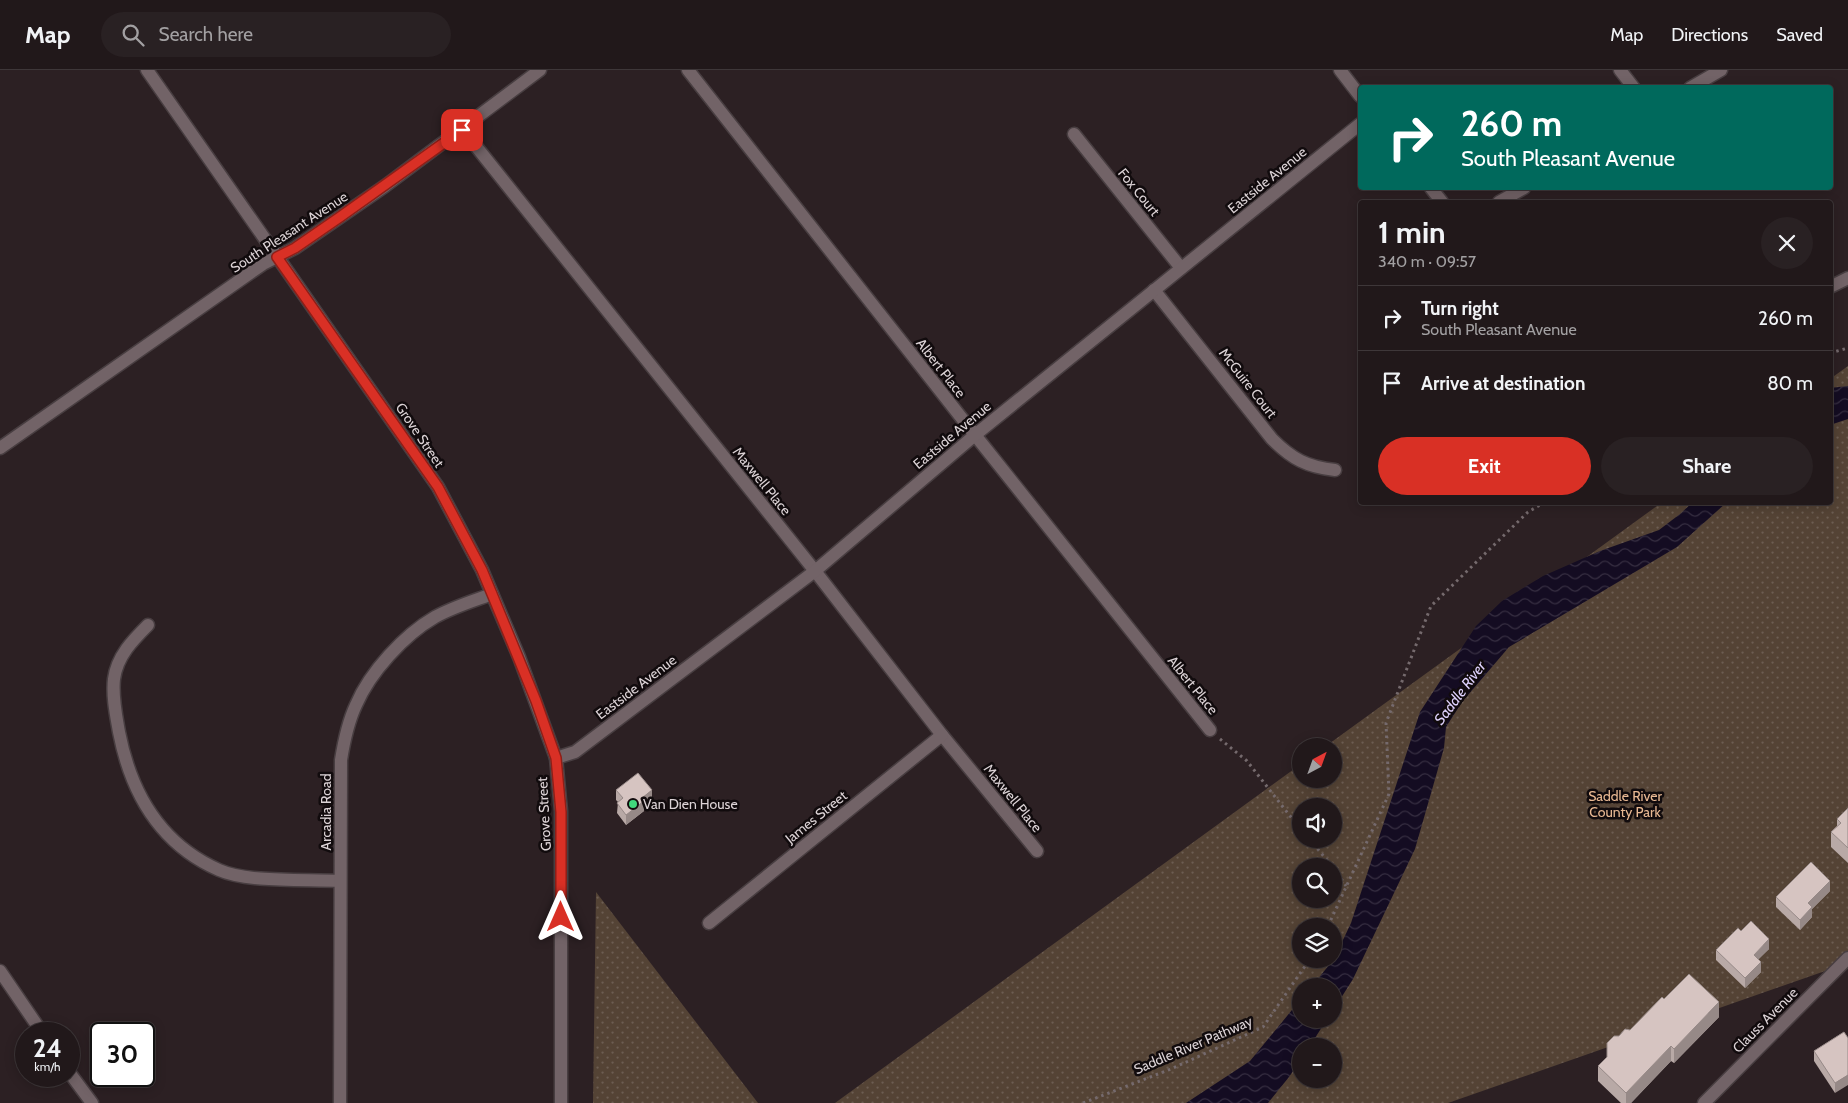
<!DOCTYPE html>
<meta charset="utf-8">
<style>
body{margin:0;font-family:Cabin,sans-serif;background:#292123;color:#f1f3f6;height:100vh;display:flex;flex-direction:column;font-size:19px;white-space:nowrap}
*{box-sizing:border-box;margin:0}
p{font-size:16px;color:#a2a0a2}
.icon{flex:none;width:28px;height:28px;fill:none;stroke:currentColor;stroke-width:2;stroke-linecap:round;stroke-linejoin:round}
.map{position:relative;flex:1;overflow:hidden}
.panel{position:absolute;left:1358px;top:130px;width:475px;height:305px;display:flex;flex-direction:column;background:#21181a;border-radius:5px;box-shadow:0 2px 12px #0003,0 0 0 1px #3e3739}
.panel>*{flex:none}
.banner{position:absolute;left:1358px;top:15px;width:475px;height:105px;border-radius:5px;box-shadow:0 2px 12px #0003,0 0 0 1px #3e3739;background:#00695c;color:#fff;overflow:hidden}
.needle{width:32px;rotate:41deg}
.controls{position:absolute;left:1292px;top:668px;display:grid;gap:10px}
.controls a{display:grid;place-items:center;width:50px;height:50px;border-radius:50%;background:#21181a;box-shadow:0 2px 12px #0003,0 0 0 1px #3e3739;font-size:25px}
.speed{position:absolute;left:15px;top:952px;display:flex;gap:10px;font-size:25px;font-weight:700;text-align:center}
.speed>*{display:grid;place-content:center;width:65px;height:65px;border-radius:50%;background:#21181a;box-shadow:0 2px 12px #0003,0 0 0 1px #3e3739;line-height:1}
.speed small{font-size:12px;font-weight:400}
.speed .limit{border:2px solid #111;border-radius:8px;background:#fff;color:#111}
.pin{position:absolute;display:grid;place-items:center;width:42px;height:42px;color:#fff;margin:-21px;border-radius:10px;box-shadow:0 2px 8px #0006}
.me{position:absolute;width:55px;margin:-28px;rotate:0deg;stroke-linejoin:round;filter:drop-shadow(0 0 4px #0008)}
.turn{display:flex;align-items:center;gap:18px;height:105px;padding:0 20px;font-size:22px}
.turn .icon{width:65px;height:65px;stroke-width:2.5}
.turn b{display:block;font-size:35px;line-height:42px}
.round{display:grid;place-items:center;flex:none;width:52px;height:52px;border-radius:26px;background:#292123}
.summary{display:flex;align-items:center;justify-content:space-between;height:85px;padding:0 20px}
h1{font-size:30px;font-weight:700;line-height:38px}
.cta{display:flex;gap:10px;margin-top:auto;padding:10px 20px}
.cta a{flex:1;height:58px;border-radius:30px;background:#d93025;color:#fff;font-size:20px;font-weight:700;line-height:58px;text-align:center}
.cta a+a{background:#292123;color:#f1f3f6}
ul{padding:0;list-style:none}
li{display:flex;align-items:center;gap:15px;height:65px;padding:0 20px;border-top:1px solid #3e3739}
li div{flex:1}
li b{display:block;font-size:19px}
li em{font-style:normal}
header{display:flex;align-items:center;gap:30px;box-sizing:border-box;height:70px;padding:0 25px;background:#21181a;border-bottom:1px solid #3e3739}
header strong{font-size:24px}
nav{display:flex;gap:28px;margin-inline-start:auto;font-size:18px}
.search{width:350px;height:45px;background:#292123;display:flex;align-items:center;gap:12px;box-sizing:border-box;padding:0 18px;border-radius:28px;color:#a2a0a2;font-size:19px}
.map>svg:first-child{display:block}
.park{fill:url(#park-dots);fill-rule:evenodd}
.water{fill:url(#water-waves)}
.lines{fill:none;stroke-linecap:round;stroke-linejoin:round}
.minor-casing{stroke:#483e41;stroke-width:15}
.path{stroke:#756a6d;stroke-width:3;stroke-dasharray:2.5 4;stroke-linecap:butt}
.minor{stroke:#726367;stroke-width:12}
.wall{fill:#b8a9a6}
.shaded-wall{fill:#968987}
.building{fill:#d6c4c1;stroke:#968987}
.route-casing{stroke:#8d1f18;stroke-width:12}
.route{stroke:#d93025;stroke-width:9}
.poi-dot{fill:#41d77c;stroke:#110b0d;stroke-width:2}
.labels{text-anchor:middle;stroke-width:5;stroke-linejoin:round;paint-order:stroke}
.street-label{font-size:14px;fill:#dcd3d6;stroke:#110b0d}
.park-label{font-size:14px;fill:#e9b993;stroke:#110b0d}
.poi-label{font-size:14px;fill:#dcd3d6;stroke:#110b0d;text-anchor:start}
.water-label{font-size:15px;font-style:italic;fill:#dfd2fd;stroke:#110b0d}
</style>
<header>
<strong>Map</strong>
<div class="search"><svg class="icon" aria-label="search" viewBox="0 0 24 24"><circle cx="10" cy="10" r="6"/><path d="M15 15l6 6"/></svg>Search here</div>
<nav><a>Map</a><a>Directions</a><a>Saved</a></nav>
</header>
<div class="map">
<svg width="1848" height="1033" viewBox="0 0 1848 1033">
<defs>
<pattern id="park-dots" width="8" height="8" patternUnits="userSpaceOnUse" patternTransform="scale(1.25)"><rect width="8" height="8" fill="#544335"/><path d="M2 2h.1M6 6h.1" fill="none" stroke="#6c5d52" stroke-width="1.8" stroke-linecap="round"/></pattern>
<pattern id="water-waves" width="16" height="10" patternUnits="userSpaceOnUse" patternTransform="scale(1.25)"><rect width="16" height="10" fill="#140c22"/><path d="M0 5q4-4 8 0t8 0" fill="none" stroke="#362e41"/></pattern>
</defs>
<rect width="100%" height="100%" fill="#2c2023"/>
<!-- park -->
<g class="park">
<path d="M 1848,296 L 1848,893 L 1448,1033 L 835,1033 L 1301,694 L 1301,709 L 1334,709 L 1334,676 L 1326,676 L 1661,433 L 1830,432 L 1830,309 ZM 1301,736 L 1334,736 L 1334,769 L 1301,769 ZM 1301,796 L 1334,796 L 1334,829 L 1301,829 ZM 1301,856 L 1334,856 L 1334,889 L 1301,889 ZM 1301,916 L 1334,916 L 1334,949 L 1301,949 ZM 1301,976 L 1334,976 L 1334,1009 L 1301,1009 Z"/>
<polygon points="596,822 758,1033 593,1033"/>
</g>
<!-- water -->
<g class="water">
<polygon points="1848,316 1848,349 1830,355 1830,318"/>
<polygon points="1693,432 1726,433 1677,477 1509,577 1462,632 1446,657 1444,678 1415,779 1353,909 1334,939 1334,916 1312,916 1334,889 1351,853 1420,642 1476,556 1502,531 1543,506 1600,481 1659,460 1680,444"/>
<polygon points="1301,929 1301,949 1327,949 1310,976 1301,976 1301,989 1289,1007 1268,1033 1186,1033 1250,991"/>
</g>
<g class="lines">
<defs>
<g id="minor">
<polyline points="147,0 438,417 482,500 519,587 556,688 561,741 561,1033"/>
<polyline points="688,0 975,365 1210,660"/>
<polyline points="1340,0 1360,26"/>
<polyline points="1620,0 1634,18"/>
<polyline points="1690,18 1721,0"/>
<polyline points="463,60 815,501 942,665 1037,781"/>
<polyline points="1074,64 1181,198"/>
<polyline points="1431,118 1442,132"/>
<polyline points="1499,132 1524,118"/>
<polyline points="1830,217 1848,208"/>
<path d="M 1154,220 L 1272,369 C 1292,389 1307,397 1335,400"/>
<polyline points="0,378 263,194 295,178 385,116 540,0"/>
<path d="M 148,555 C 133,570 117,586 114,609 C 112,626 116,645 119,662 C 131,724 160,774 219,800 C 248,813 307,809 340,811"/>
<polyline points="556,688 575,682 815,501 975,365 1360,54"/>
<polyline points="709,853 942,665"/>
<polyline points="0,901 43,964"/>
<polyline points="69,1002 92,1033"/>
<path d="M 340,1033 L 341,690 C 344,671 348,652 356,635 C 370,602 404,565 435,547 C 453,537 473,531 492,524"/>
<polyline points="1704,1033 1848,888"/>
</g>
</defs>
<!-- minor casing -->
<use href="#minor" class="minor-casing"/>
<!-- path -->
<g class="path">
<polyline points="1830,283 1848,278"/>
<polyline points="1220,669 1247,691 1301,760"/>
<polyline points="1309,769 1332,796"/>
<polyline points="1334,798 1346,816"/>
<polyline points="1328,856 1389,724 1386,653 1431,536 1528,442 1545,432"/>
<polyline points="1083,1033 1171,999 1263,957 1310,889"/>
</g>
<!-- minor -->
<use href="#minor" class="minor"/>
</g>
<!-- wall -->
<g class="wall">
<polygon points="616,720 652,730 644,736 644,741 626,755 617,743 618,732 616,730"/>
<polygon points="1848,738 1848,793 1831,777 1831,762 1837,756 1837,749"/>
<polygon points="1830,821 1812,839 1812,847 1800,860 1776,837 1776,827"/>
<polygon points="1741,861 1769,879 1758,889 1761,902 1745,918 1716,890 1716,880"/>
<polygon points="1664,929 1719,947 1674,993 1671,991 1631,1033 1621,1033 1598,1011 1598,996 1607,988 1607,973 1630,960"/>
<polygon points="1844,962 1835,1023 1814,991 1814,981"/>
</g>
<!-- shaded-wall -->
<g class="shaded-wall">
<polygon points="652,720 652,730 644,736 644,741 626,755 626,745 642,728"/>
<polygon points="1830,811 1830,821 1812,839 1812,847 1800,860 1800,850 1808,833"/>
<polygon points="1769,869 1769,879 1754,894 1754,885"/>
<polygon points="1761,892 1761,902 1745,918 1745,908"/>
<polygon points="1719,932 1719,947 1674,993 1674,979"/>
<polygon points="1671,976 1671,991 1631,1033 1626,1033 1626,1023"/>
<polygon points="1848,1005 1848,1015 1835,1023 1835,1013"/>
</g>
<!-- building -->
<g class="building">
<polygon points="638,703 652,720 642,728 644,731 626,745 617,733 623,728 616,720"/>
<polygon points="1848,738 1848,778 1831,762 1841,753 1837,749"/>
<polygon points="1811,792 1830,811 1808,833 1812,837 1800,850 1776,827"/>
<polygon points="1751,851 1769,869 1754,885 1761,892 1745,908 1716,880 1738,858 1741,861"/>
<polygon points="1689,904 1719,932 1674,979 1671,976 1626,1023 1598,996 1607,987 1607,973 1614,966 1619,966 1625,959 1630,960 1662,927 1664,929"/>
<polygon points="1844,962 1848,968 1848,1005 1835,1013 1814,981"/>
</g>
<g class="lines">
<defs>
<polyline id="route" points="462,60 340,147 295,178 277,187 438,417 482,500 492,524 536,631 556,688 561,742 561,847"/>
</defs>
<!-- route casing -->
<use href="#route" class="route-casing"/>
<!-- route -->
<use href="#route" class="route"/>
</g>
<!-- markers -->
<circle class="poi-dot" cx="633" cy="734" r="5"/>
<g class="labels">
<!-- street labels -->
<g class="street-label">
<text transform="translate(1267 110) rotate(-39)" y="5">Eastside Avenue</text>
<text transform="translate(1139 122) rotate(51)" y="5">Fox Court</text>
<text transform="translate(289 162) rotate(-33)" y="5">South Pleasant Avenue</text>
<text transform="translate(941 298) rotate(52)" y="5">Albert Place</text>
<text transform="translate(1248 313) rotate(52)" y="5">McGuire Court</text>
<text transform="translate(420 365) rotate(56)" y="5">Grove Street</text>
<text transform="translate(952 365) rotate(-40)" y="5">Eastside Avenue</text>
<text transform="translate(762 411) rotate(51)" y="5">Maxwell Place</text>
<text transform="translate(1193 615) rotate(51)" y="5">Albert Place</text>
<text transform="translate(636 617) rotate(-37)" y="5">Eastside Avenue</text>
<text transform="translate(1013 728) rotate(51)" y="5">Maxwell Place</text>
<text transform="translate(326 742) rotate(-90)" y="5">Arcadia Road</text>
<text transform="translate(544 744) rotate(-93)" y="5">Grove Street</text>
<text transform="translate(816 747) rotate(-39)" y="5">James Street</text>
<text transform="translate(1765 950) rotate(-45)" y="5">Clauss Avenue</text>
<text transform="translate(1193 975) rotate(-23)" y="5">Saddle River Pathway</text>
</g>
<!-- park labels -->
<g class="park-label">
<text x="1625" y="731">Saddle River<tspan x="1625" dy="16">County Park</tspan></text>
</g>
<!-- poi labels -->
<g class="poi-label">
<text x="643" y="739">Van Dien House</text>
</g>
<!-- water labels -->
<g class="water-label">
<text transform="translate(1460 623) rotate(-53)" y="5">Saddle River</text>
</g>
</g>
</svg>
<div class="controls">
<a><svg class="needle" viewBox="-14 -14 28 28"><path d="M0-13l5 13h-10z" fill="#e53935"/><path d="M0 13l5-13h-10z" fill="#a2a0a2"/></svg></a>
<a><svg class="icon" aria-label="sound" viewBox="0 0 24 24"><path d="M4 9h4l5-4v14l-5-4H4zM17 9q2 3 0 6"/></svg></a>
<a><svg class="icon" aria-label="search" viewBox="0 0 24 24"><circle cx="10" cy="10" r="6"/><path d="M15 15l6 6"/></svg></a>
<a><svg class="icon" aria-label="layers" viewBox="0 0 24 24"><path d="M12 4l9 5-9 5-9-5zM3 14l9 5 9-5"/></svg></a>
<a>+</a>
<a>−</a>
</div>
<div class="speed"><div>24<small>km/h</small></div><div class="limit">30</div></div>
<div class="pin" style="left:462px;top:60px;background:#d93025"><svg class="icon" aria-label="arrive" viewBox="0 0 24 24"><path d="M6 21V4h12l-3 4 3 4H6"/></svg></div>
<svg class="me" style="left:561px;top:847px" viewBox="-20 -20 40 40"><path d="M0-17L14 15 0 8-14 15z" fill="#d93025" stroke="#fff" stroke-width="4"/></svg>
<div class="banner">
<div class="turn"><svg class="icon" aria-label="right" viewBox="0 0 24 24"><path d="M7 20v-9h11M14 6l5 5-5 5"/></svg><div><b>260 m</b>South Pleasant Avenue</div></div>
</div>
<section class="panel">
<div class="summary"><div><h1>1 min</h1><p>340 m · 09:57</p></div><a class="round"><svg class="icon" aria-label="close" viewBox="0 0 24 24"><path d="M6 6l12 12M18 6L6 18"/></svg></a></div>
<ul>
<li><svg class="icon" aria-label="right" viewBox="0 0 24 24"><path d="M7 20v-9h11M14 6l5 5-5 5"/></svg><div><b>Turn right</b><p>South Pleasant Avenue</p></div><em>260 m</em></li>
<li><svg class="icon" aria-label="arrive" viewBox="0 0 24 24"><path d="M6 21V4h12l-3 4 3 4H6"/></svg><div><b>Arrive at destination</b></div><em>80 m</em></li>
</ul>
<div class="cta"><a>Exit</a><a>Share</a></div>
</section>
</div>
